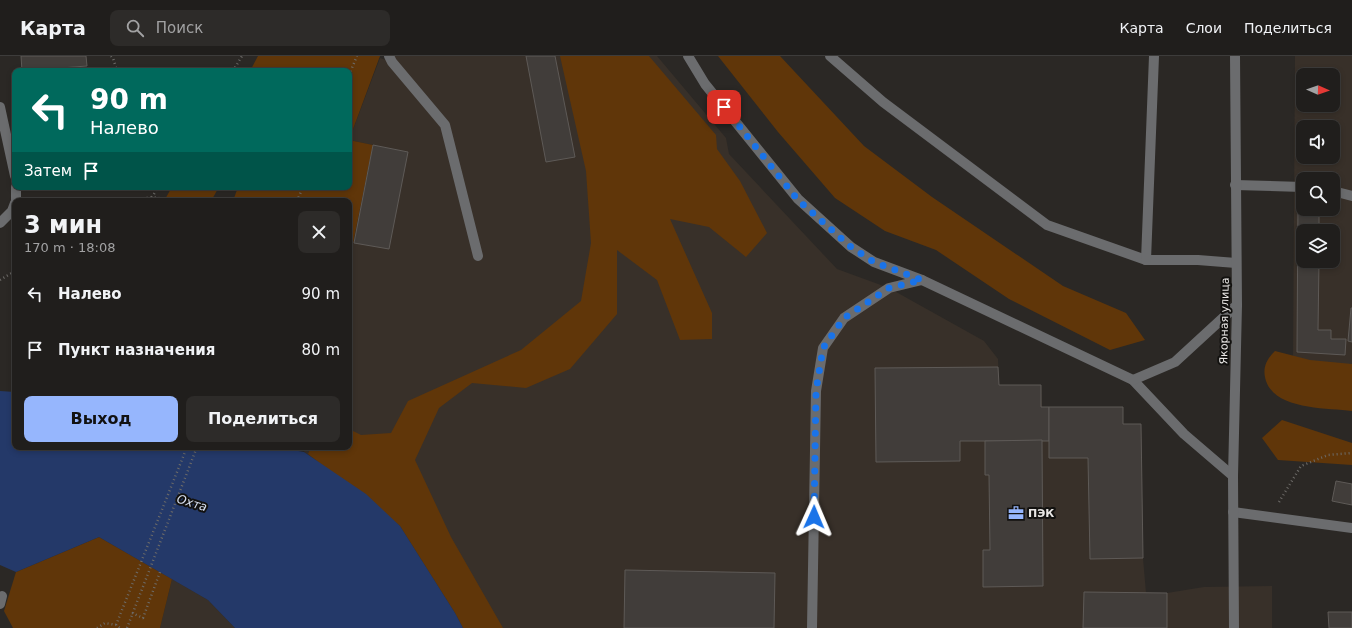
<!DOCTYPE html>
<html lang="ru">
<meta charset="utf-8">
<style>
body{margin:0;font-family:"DejaVu Sans",sans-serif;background:#2d2b29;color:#f1f3f6;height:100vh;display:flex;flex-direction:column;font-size:15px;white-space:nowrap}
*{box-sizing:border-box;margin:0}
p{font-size:13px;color:#a2a2a3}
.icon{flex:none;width:22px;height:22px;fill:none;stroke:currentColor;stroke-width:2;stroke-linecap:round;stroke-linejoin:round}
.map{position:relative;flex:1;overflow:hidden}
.sheet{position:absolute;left:12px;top:142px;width:340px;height:252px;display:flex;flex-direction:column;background:#201e1c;border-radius:8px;box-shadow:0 2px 6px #0003,0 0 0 1px #3d3c3b}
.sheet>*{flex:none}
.top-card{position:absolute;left:12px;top:12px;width:340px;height:122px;border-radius:8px;box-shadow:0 2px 6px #0003,0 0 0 1px #3d3c3b;background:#00695c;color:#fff;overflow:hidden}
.needle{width:26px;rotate:92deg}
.buttons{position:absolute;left:1296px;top:12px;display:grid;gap:8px}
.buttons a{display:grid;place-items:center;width:44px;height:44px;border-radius:8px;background:#201e1c;box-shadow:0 2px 6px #0003,0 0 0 1px #3d3c3b;font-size:20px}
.pin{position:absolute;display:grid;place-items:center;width:34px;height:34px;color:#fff;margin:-17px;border-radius:8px;box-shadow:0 2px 6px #0006}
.me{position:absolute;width:44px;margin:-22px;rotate:1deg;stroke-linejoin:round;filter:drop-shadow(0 0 3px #0008)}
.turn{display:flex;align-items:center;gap:14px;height:84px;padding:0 12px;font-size:18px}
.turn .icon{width:52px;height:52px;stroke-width:2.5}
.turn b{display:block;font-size:28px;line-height:34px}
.then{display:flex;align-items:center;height:38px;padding:0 12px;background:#0003;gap:8px;font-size:15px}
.round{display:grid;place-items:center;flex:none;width:42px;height:42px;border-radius:8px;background:#2d2b29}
.overview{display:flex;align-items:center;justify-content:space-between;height:68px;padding:0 12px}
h1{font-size:24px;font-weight:700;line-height:30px}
.cta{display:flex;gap:8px;margin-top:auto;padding:8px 12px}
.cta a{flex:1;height:46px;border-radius:8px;background:#96b6fd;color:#111;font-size:16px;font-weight:700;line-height:46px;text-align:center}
.cta a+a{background:#2d2b29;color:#f1f3f6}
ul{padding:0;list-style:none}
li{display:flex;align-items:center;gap:12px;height:56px;padding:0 12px}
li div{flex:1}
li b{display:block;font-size:15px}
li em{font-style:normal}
header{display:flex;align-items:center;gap:24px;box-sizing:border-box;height:56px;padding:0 20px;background:#201e1c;border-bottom:1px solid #3d3c3b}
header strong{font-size:19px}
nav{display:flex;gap:22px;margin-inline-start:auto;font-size:14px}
.search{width:280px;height:36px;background:#2d2b29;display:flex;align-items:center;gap:10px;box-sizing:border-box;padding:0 14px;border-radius:8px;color:#a2a2a3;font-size:15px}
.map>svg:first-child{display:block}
.built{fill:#383029;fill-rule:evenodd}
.green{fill:#603609}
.water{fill:#243969}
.building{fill:#413d3a;stroke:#5e5a57}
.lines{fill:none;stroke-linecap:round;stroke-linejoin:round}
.path{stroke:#6d6b68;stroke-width:2.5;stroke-dasharray:1 3;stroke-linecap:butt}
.minor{stroke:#6b6c6e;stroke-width:10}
.route{stroke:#1a73e8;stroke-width:7;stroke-dasharray:0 12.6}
.labels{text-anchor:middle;stroke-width:4;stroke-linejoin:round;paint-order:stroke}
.street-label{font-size:11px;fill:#e9e7e5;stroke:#12110f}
.poi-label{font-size:11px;font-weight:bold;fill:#e9e7e5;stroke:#12110f;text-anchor:start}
.water-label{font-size:12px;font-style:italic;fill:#d9e1f1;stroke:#12110f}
</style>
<header>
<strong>Карта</strong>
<div class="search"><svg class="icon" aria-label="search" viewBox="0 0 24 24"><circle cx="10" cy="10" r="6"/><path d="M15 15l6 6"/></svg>Поиск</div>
<nav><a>Карта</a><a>Слои</a><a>Поделиться</a></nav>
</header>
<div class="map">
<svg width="1352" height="572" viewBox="0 0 1352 572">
<rect width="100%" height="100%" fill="#2b2825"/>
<!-- built -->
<g class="built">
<polygon points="394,0 657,0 726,82 729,98 837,213 889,232 984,285 998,303 999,329 1041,329 1042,351 1123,351 1123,368 1141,368 1143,502 1146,537 1167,537 1204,531 1272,530 1272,572 463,572 455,557 400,470 366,438 304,396 306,391 349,391 349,207 373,89 349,84 380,2 392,6"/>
<path d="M 1295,0 L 1352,0 L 1352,315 L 1293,309 ZM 1303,19 L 1333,19 L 1333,49 L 1303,49 ZM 1303,71 L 1333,71 L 1333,101 L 1303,101 ZM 1303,123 L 1333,123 L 1333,153 L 1303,153 ZM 1303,175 L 1333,175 L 1333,205 L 1303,205 Z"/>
<polygon points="172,523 208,544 235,572 160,572"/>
</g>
<!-- green -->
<g class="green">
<polygon points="258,0 380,0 349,84 349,15 250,15"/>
<polygon points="560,0 649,0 716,79 717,93 740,125 767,177 746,201 709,171 670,163 712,257 712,283 680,284 657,224 617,194 617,258 570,313 526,332 472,327 439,352 415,404 451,481 503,572 463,572 455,557 400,470 308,398 311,391 349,391 349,373 361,379 391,377 408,345 521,294 581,245 591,187 586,115"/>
<polygon points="718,0 780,0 864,90 932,141 1063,230 1126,257 1145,284 1110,294 1009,243 936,194 885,175 835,142 778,76"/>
<polygon points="349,84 373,89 349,207 349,145 233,145 238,131 349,131"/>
<polygon points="172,131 219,131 211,145 164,145"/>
<path d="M 1275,295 L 1310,304 L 1352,308 L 1352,355 C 1326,352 1276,354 1266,325 C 1262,312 1266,304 1275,295 Z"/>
<polygon points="1282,364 1352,387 1352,409 1278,404 1262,382"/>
<polygon points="99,481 172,523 160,572 13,572 4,555 16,516"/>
</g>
<!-- water -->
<polygon class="water" points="0,335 15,336 15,391 276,391 304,396 366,438 400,470 455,557 463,572 235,572 208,544 99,481 16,516 0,509"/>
<!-- building -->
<g class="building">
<polygon points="21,0 86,0 87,10 22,15"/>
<polygon points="526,0 555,0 575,101 546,106"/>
<polygon points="373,89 408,96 389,193 354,187"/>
<polygon points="1298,142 1303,142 1303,153 1319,153 1319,175 1303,175 1303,205 1319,205 1318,274 1331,274 1331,283 1346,283 1345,299 1297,296"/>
<polygon points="1351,252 1352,252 1352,286 1348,285"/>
<polygon points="998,311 999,329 1041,329 1041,351 1049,351 1049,385 960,385 960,405 876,406 875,312"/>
<polygon points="1049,351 1123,351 1123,368 1141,368 1143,502 1090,503 1088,402 1049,402"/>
<polygon points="1042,384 1043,530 983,531 983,494 990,494 989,419 985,419 985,385"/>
<polygon points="1336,425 1352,428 1352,449 1332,445"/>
<polygon points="625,514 775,517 774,572 624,572"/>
<polygon points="1084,536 1167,537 1167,572 1083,572"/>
<polygon points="1328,556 1352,556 1352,572 1329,572"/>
</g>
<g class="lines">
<!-- path -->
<g class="path">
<polyline points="111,0 113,2 117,15"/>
<polyline points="233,15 242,0"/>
<polyline points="349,19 357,0"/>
<polyline points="131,145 152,141 165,143"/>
<polyline points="150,145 158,131"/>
<polyline points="297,145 303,131"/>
<polyline points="0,224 15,215"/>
<polyline points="1279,446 1301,410 1328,399 1352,397"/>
<polyline points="132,557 143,562 160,516"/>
<polyline points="116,569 187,391"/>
<polyline points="97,572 105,567 116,569 120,572"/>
<polyline points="127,572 197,391"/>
</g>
<!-- minor -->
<g class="minor">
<polyline points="389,0 392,6 445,69 478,200"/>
<polyline points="688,0 705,28 798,143 851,191 874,206 922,224 1133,324 1184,378 1233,420"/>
<polyline points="830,0 883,46 1047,169 1146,204 1198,204 1236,207"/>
<polyline points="0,51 15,120"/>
<polyline points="1235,129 1303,131"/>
<polyline points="1333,135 1352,140"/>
<polyline points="16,145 16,131"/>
<polyline points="0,167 12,155 15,147"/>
<polyline points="1146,204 1154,0"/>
<polyline points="1133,324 1175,306 1237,249"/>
<polyline points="1233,456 1352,472"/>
<polyline points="0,548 2,540"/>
<polyline points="812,572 816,335 823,292 844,262 889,232 922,224"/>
<polyline points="1234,572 1233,420 1237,249 1235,0"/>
</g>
</g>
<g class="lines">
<!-- route -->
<polyline class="route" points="724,51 798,144 851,191 874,206 922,224 889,232 844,262 823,292 816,335 814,461"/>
</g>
<!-- icons -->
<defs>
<symbol id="office-bare" viewBox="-9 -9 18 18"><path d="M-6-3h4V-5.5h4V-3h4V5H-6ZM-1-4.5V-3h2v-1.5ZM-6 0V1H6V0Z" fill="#96b6fd" stroke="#12110f" stroke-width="2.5" paint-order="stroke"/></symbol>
</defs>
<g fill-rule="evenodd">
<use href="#office-bare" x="1005" y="446" width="22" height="22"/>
</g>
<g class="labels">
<!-- street labels -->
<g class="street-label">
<text transform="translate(1224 265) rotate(-89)" y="4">Якорная улица</text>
</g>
<!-- poi labels -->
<g class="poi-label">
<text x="1028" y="461">ПЭК</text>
</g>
<!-- water labels -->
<g class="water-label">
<text transform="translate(192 447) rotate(17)" y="4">Охта</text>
</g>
</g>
</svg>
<div class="buttons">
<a><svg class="needle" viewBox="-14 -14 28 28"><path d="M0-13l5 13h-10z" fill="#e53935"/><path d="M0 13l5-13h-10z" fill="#a2a2a3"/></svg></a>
<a><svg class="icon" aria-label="sound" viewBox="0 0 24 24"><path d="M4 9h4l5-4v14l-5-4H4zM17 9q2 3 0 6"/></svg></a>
<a><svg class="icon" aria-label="search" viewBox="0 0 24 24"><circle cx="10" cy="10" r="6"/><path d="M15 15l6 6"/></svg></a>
<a><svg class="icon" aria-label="layers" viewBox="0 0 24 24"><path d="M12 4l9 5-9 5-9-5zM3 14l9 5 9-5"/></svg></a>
</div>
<div class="pin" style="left:724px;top:51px;background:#d93025"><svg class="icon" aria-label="arrive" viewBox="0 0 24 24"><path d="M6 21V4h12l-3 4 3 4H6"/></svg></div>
<svg class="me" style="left:814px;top:461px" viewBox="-20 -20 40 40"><path d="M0-17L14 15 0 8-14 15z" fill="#1a73e8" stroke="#fff" stroke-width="4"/></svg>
<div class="top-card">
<div class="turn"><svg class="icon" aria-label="left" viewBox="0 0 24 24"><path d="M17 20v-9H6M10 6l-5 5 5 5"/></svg><div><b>90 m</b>Налево</div></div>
<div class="then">Затем<svg class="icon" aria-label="arrive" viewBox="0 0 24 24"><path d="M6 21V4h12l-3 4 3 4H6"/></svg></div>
</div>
<section class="sheet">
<div class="overview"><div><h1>3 мин</h1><p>170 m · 18:08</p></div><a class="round"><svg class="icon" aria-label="close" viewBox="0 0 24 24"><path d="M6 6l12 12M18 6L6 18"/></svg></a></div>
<ul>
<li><svg class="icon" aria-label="left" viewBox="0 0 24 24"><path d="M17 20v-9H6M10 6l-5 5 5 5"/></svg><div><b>Налево</b></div><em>90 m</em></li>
<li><svg class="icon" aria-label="arrive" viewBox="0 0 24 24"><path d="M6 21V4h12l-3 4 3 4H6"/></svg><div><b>Пункт назначения</b></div><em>80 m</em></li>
</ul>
<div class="cta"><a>Выход</a><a>Поделиться</a></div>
</section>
</div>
